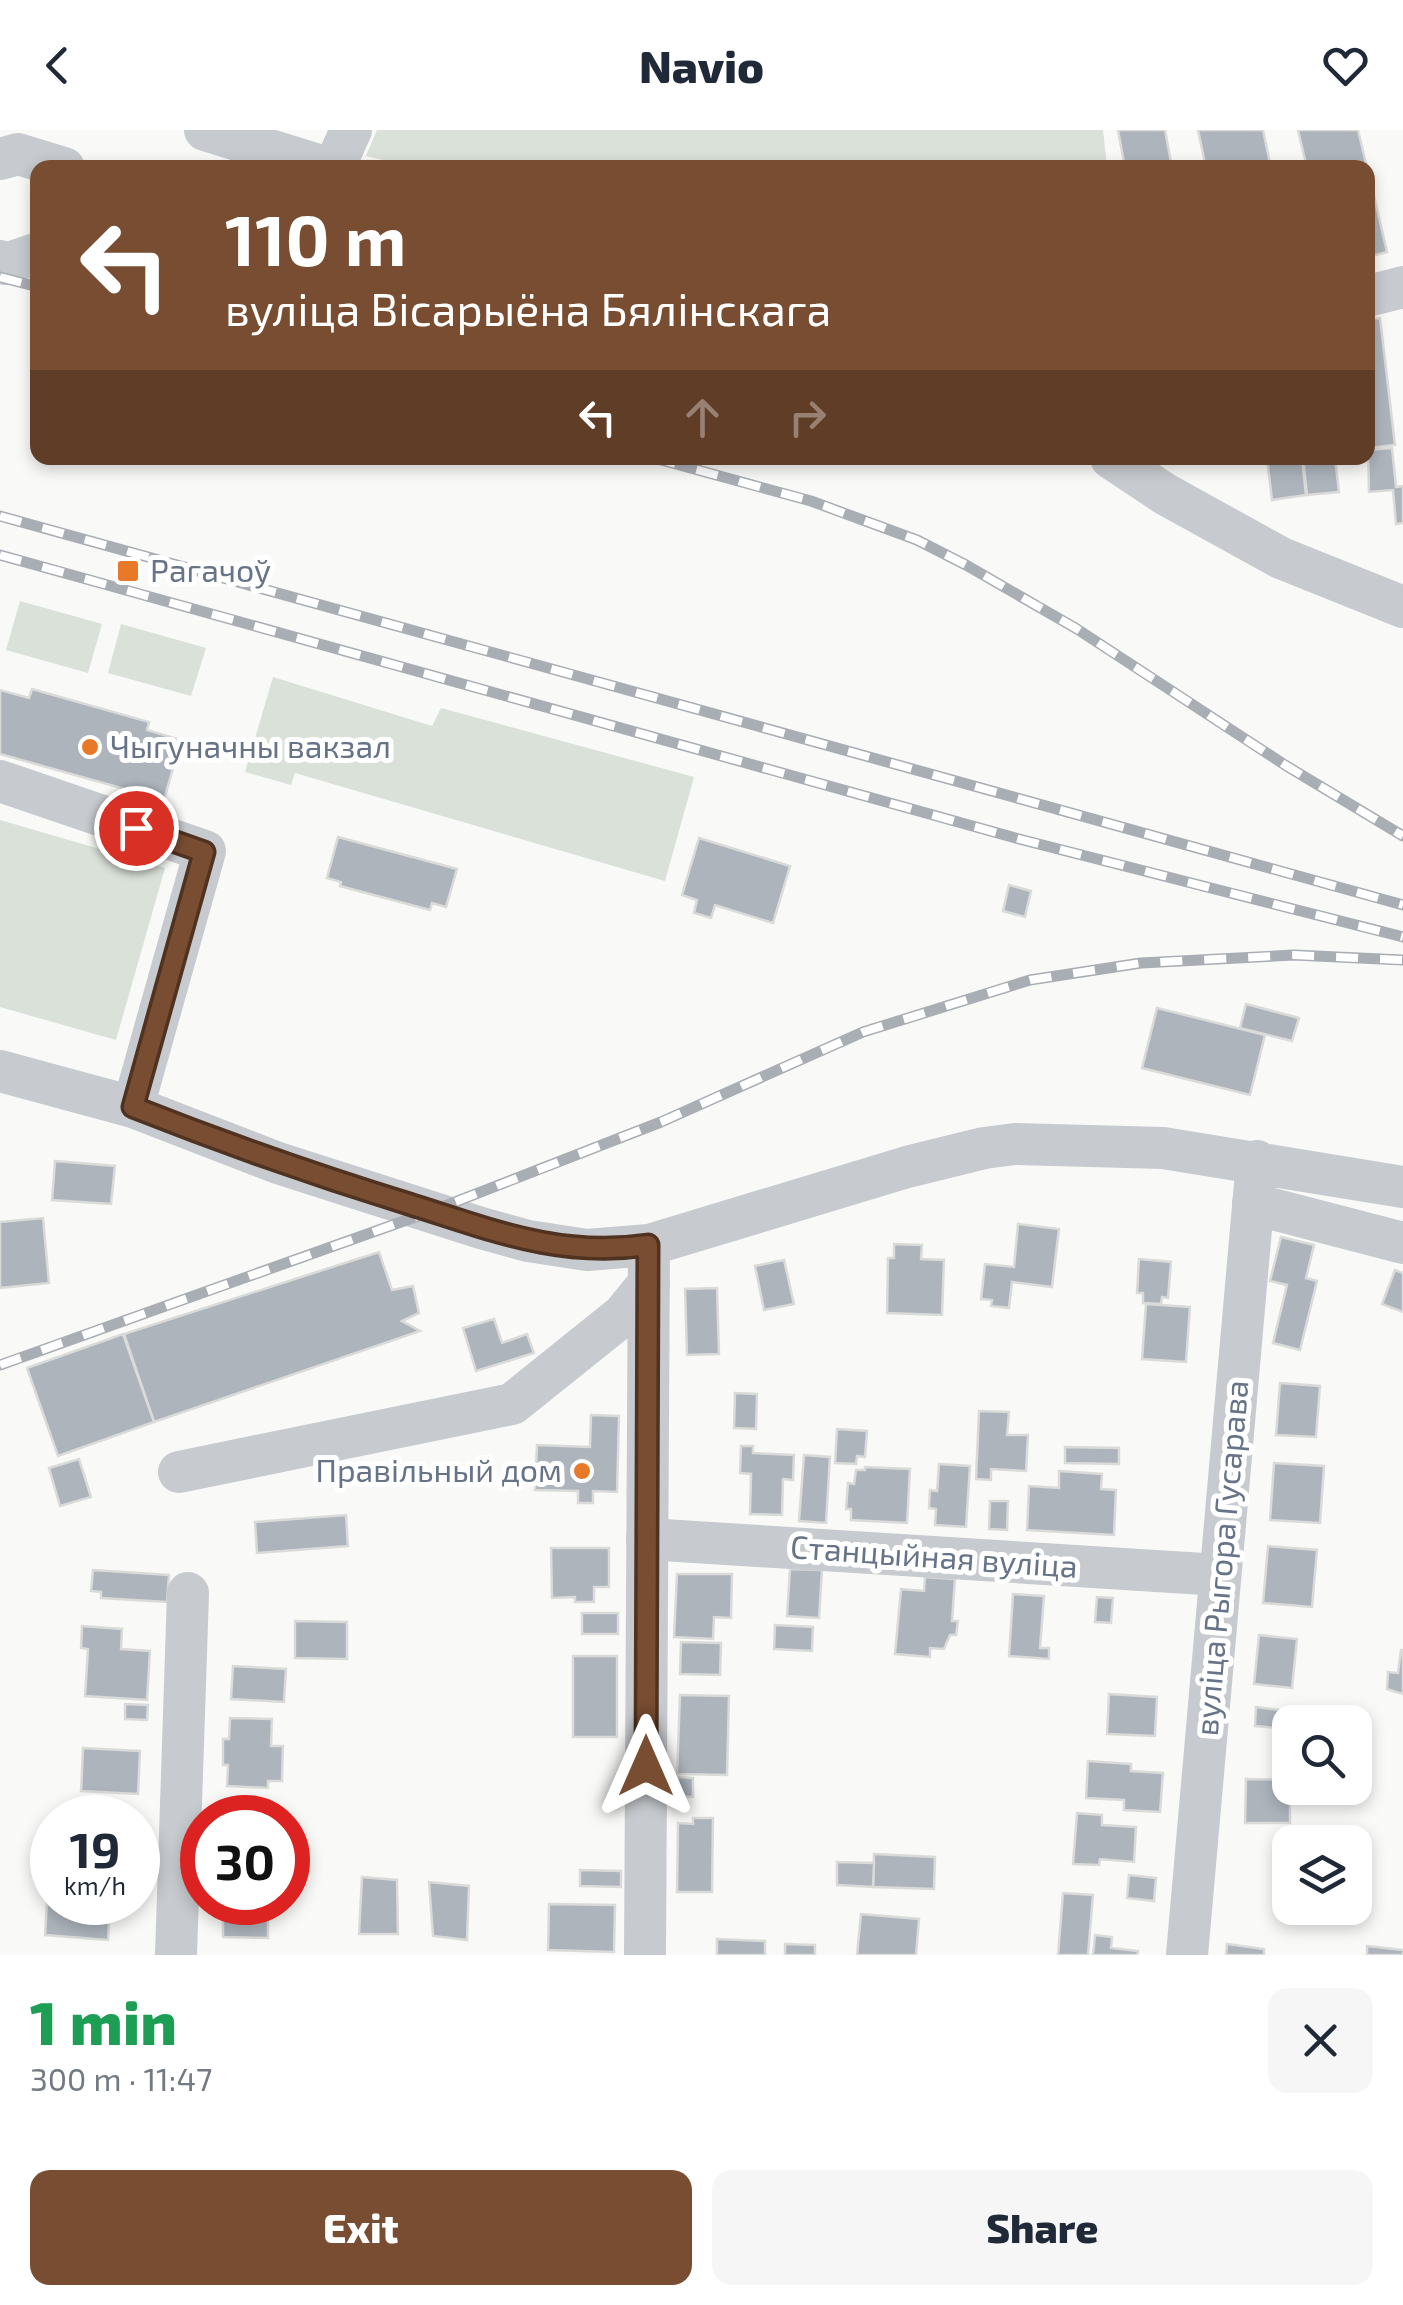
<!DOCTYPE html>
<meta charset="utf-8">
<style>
body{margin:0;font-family:"Exo 2",sans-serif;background:#f6f6f7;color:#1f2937;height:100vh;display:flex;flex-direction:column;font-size:38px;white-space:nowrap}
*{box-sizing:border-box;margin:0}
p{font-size:32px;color:#747a83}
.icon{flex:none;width:55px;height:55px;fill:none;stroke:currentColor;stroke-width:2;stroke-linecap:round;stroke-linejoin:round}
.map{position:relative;height:1825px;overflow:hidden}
.side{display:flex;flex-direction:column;background:#fff;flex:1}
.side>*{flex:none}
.banner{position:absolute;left:30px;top:30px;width:1345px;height:305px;border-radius:20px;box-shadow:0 5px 15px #0003;background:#794d31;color:#fff;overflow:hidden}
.fabs{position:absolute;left:1272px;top:1575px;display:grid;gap:20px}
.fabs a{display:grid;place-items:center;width:100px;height:100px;border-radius:20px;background:#fff;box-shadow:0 5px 15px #0003;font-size:50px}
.speed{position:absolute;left:30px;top:1665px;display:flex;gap:20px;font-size:50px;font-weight:700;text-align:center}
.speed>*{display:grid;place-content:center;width:130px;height:130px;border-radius:50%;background:#fff;box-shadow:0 5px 15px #0003;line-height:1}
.speed small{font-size:25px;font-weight:400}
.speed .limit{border:15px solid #d22;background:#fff;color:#111}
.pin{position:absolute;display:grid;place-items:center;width:85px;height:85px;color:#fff;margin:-42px;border:5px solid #fff;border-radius:50%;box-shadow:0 2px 10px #0007}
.me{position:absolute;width:110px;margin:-55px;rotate:0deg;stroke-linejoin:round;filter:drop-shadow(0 0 8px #0008)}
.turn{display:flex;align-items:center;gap:35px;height:210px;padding:0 30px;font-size:45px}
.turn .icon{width:130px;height:130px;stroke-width:2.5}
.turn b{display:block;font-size:70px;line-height:85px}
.lanes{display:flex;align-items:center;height:95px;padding:0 30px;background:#0003;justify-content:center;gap:50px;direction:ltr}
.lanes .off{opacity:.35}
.round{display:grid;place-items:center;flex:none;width:105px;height:105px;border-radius:20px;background:#f6f6f7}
.head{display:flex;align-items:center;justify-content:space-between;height:170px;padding:0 30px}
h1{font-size:60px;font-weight:800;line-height:75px;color:#1e9e55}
.primary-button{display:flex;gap:20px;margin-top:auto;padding:20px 30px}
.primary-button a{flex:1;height:115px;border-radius:20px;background:#794d31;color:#fff;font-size:40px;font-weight:800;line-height:115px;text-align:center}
.primary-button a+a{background:#f6f6f7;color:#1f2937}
header{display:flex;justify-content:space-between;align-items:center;height:130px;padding:0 30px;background:#fff;font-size:45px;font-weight:800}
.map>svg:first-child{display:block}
.green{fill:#d9e1d8}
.building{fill:#adb4bc;stroke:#dadbd9;stroke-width:2.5}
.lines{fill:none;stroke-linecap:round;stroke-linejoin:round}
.minor{stroke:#c7cace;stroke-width:42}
.rail-casing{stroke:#a9adb4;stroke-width:11}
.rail{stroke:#fff;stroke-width:8;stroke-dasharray:22;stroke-linecap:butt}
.route-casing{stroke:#4f3220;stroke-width:25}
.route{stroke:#794d31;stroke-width:18}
.poi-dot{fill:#e77929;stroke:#fff;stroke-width:4}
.labels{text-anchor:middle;stroke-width:10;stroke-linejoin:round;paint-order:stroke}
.poi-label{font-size:32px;fill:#677488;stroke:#fff;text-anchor:start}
.street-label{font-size:32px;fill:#677488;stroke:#fff}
</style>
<header><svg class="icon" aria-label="back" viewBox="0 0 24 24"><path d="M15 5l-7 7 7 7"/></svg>Navio<svg class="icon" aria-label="heart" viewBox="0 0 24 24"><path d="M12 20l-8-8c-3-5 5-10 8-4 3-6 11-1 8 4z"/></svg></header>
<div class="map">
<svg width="1403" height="1825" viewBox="0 0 1403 1825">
<rect width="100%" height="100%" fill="#f9f9f7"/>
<!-- green -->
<g class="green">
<polygon points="377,0 1103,0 1107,37 412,37 366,26"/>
<polygon points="20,471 102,494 88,543 6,520"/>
<polygon points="121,494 206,518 191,566 108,543"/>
<polygon points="273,547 432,596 441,578 694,647 665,751 295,643 291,655 245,642"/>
<polygon points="0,690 165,738 116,910 0,877"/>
</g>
<!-- building -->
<g class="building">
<polygon points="1118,0 1165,0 1172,38 1125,38"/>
<polygon points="1198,0 1263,0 1271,38 1206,38"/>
<polygon points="1298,0 1358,0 1367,38 1307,38"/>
<polygon points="1368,40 1387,122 1368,127"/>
<polygon points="1380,188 1395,315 1368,318 1368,189"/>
<polygon points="1392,318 1396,357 1403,356 1403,393 1396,394 1393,360 1369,362 1368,320"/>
<polygon points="1267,328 1302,328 1306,365 1272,370"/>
<polygon points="1303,328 1335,328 1339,362 1307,365"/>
<polygon points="32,559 149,592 147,600 181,610 164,670 0,624 0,560 29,568"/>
<polygon points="338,707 457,739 446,777 432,773 430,780 340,756 341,752 327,748"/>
<polygon points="699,708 790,736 773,793 715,775 711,788 694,783 697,770 682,765"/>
<polygon points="1009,755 1031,761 1025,787 1003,781"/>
<polygon points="1246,874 1299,888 1292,911 1240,898"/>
<polygon points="1157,878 1265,905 1250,965 1142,938"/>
<polygon points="55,1031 115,1036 111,1074 52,1070"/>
<polygon points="43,1088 49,1153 0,1158 0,1092"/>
<polygon points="1018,1094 1059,1099 1052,1157 1012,1152 1009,1178 991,1176 992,1170 981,1169 985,1134 1014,1137"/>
<polygon points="1281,1107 1314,1115 1306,1148 1317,1151 1300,1220 1273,1213 1287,1155 1270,1151"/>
<polygon points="894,1114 922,1115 921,1129 944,1130 942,1185 887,1183 888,1128 894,1128"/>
<polygon points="379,1122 392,1160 413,1156 419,1183 402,1191 420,1201 154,1292 124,1204"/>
<polygon points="1139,1129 1171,1132 1168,1168 1162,1167 1161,1174 1143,1173 1143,1163 1137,1163"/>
<polygon points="784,1130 794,1174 764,1180 755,1136"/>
<polygon points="1395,1140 1403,1143 1403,1182 1382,1174"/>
<polygon points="717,1158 719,1224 687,1225 685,1159"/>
<polygon points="1146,1174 1190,1177 1186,1232 1142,1229"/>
<polygon points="494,1189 502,1213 527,1204 534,1223 476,1241 463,1198"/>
<polygon points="123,1204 154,1292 58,1326 27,1238"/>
<polygon points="1280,1253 1320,1256 1316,1307 1276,1305"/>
<polygon points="735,1263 757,1264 756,1299 734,1298"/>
<polygon points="979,1281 1009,1282 1007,1305 1028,1305 1026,1341 991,1339 991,1350 976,1349"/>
<polygon points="591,1285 619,1286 617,1362 593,1361 593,1373 578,1373 578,1361 535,1360 537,1315 590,1317"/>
<polygon points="837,1299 867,1301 865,1327 857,1326 856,1334 835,1333"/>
<polygon points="741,1316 753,1316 753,1323 794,1325 793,1350 783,1349 782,1385 750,1384 751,1344 740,1343"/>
<polygon points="1065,1317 1119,1318 1119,1334 1065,1333"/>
<polygon points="804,1325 830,1327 826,1393 799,1391"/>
<polygon points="79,1329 91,1367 60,1376 49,1338"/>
<polygon points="1274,1333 1324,1336 1320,1393 1270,1390"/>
<polygon points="939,1334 970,1336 966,1397 935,1395 936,1379 929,1378 930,1360 937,1361"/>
<polygon points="865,1337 910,1339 907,1393 851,1390 851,1379 846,1379 848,1353 854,1354 856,1340 865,1340"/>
<polygon points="1059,1341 1102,1344 1101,1359 1116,1360 1114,1405 1027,1400 1029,1356 1059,1358"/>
<polygon points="990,1371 1008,1371 1007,1400 989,1399"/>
<polygon points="346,1385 348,1416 257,1423 255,1392"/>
<polygon points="1268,1416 1317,1420 1312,1477 1263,1473"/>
<polygon points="551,1418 609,1418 609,1457 594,1457 594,1472 575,1472 575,1467 552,1468"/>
<polygon points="790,1439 822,1440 819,1488 787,1486"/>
<polygon points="93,1440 169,1445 167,1472 101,1468 101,1462 91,1461"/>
<polygon points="677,1444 732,1444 731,1488 714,1487 713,1509 674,1507"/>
<polygon points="925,1447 955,1449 952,1491 958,1491 956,1505 950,1505 944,1519 930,1518 930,1527 895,1524 901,1459 924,1461"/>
<polygon points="1013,1464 1044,1466 1040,1518 1049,1518 1049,1529 1009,1526"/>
<polygon points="1097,1467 1113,1468 1111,1493 1095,1492"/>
<rect x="582" y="1483" width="36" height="21"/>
<polygon points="295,1491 347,1492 347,1529 295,1528"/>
<polygon points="775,1495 813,1497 812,1521 774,1519"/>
<polygon points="82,1496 122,1499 121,1519 150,1521 147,1570 85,1566 88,1519 81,1518"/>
<polygon points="1259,1505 1297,1509 1292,1558 1254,1554"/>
<polygon points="681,1512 721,1513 720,1545 680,1544"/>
<polygon points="1401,1520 1403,1520 1403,1564 1387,1559 1388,1542 1398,1543"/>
<rect x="573" y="1526" width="44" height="81"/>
<polygon points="233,1536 286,1539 284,1572 231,1569"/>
<polygon points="1109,1564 1157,1567 1155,1606 1107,1604"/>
<polygon points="680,1565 729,1566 727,1645 677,1644"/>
<polygon points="125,1574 148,1575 147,1590 125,1589"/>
<polygon points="1256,1577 1280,1580 1279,1598 1255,1596"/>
<polygon points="230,1588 272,1589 271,1616 283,1616 282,1651 268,1651 268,1658 227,1656 228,1635 223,1635 223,1609 229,1609"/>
<polygon points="83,1618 140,1621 138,1664 81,1661"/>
<polygon points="1088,1631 1131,1634 1131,1641 1163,1643 1160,1682 1124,1680 1124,1670 1086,1668"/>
<polygon points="677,1647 693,1648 693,1667 677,1666"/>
<polygon points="1246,1649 1290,1650 1290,1693 1245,1693"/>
<polygon points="1077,1683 1102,1685 1102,1695 1136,1697 1134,1732 1100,1729 1099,1735 1073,1734"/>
<polygon points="693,1688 713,1688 712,1762 677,1762 678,1693 693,1694"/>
<polygon points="874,1724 935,1727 934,1759 873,1757"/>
<polygon points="837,1732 874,1733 873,1757 837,1755"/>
<polygon points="580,1740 621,1741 621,1757 580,1756"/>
<polygon points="1129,1745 1156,1748 1154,1771 1127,1768"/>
<polygon points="362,1747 397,1750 398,1804 359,1804"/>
<polygon points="429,1752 469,1756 467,1810 433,1806"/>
<polygon points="48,1754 52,1754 52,1772 110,1772 108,1810 45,1805"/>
<polygon points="1063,1763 1093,1765 1088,1825 1058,1825"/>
<polygon points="223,1773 268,1774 268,1808 223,1807"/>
<polygon points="549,1774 615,1775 614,1822 548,1820"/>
<polygon points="861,1784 919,1789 916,1825 857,1825"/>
<polygon points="1095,1805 1112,1807 1111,1818 1138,1821 1137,1825 1093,1825"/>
<polygon points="717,1809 765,1811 765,1825 717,1825"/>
<polygon points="785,1814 815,1815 815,1825 785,1825"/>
<polygon points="1227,1814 1264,1819 1264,1825 1226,1825"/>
<polygon points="1367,1816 1403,1820 1403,1825 1367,1825"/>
</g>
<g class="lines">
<!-- minor -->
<g class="minor">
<polyline points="205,0 328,38"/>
<polyline points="0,29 18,24 64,38"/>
<polyline points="334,38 351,0"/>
<polyline points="0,131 6,134 38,123"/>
<polyline points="1368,166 1403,157"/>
<polyline points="1111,328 1165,364 1281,428 1403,477"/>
<polyline points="0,651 205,721 133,977"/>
<polyline points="0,941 133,977 278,1033 481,1098 528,1111 587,1120 649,1115 907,1037 984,1018 1015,1014 1163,1018 1403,1057"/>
<polyline points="1253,1074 1403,1113"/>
<polyline points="179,1342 512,1274 623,1185 649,1153"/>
<polyline points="647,1409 1220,1445"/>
<polyline points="176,1825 188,1463"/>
<polyline points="645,1825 649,1115"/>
<polyline points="1187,1825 1257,1031"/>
</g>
<defs>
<g id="rail">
<polyline points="0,147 38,157"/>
<polyline points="654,328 811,371 917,410 966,435 1077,499 1285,635 1403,706"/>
<polyline points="0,386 1403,775"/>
<polyline points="0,425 1019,709 1403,807"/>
<polyline points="0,1235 432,1081 661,992 863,902 1030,850 1141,833 1294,825 1403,830"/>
</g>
</defs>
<!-- rail casing -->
<use href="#rail" class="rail-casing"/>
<!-- rail -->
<use href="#rail" class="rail"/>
</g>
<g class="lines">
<defs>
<path id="route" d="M 136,698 L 204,722 L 133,977 C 224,1013 315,1045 409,1074 C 492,1100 559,1128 648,1115 L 646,1636"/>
</defs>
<!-- route casing -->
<use href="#route" class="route-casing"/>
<!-- route -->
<use href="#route" class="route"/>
</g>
<!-- markers -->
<g class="poi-dot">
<rect x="116" y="429" width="24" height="24" rx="5"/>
<circle cx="90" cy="617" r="10"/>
<circle cx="582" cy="1341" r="10"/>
</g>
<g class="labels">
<!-- poi labels -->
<g class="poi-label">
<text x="150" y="452">Рагачоў</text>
<text x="110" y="628">Чыгуначны вакзал</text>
<text x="562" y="1352" text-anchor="end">Правільный дом</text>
</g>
<!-- street labels -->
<g class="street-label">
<text transform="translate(934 1427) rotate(4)" y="11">Станцыйная вуліца</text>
<text transform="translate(1222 1428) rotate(-85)" y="11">вуліца Рыгора Гусарава</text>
</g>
</g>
</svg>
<div class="fabs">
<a><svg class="icon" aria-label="search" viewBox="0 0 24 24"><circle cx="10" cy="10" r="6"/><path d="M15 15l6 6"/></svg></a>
<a><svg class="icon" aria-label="layers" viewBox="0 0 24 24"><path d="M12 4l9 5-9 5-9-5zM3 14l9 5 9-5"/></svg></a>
</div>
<div class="speed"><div>19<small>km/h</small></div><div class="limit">30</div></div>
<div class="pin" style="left:136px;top:698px;background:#d93025"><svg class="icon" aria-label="arrive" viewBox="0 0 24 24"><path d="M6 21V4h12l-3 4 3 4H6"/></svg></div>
<svg class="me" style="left:646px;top:1636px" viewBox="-20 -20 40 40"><path d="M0-17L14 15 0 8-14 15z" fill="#794d31" stroke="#fff" stroke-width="4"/></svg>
<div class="banner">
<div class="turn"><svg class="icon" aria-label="left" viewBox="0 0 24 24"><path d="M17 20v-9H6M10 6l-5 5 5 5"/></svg><div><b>110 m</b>вуліца Вісарыёна Бялінскага</div></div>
<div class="lanes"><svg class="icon" aria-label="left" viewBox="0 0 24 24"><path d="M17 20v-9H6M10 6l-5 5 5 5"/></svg><svg class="icon off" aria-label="ahead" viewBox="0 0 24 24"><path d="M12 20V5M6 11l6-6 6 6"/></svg><svg class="icon off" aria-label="right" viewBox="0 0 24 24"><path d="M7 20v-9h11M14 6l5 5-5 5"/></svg></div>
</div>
</div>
<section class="side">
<div class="head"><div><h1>1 min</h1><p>300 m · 11:47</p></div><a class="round"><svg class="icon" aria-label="close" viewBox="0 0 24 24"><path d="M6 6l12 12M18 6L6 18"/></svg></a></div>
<div class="primary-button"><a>Exit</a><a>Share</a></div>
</section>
